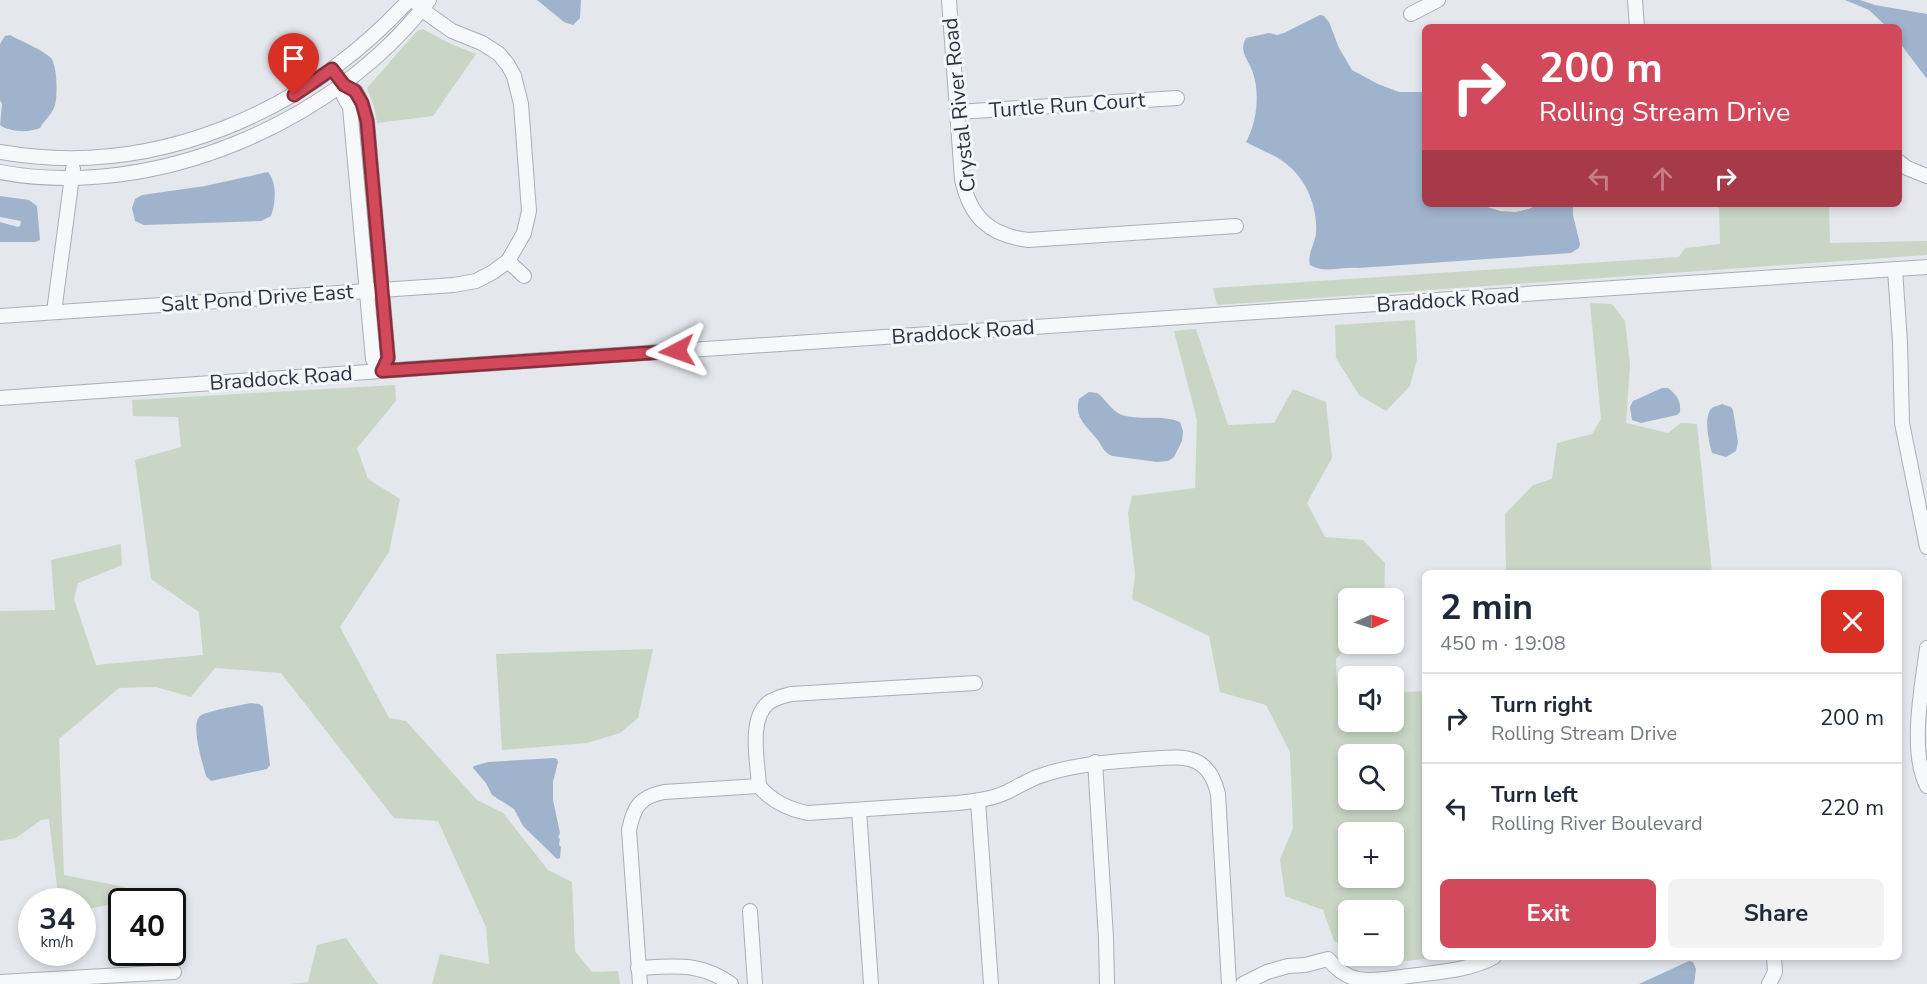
<!DOCTYPE html>
<meta charset="utf-8">
<style>
body{margin:0;font-family:"Nunito Sans",sans-serif;background:#f2f2f3;color:#1f2937;height:100vh;display:flex;flex-direction:column;font-size:22px;white-space:nowrap}
*{box-sizing:border-box;margin:0}
p{font-size:20px;color:#747a83}
.icon{flex:none;width:33px;height:33px;fill:none;stroke:currentColor;stroke-width:2;stroke-linecap:round;stroke-linejoin:round}
.map{position:relative;flex:1;overflow:hidden}
.side{position:absolute;left:1422px;top:570px;width:480px;height:390px;display:flex;flex-direction:column;background:#fff;border-radius:9px;box-shadow:0 3px 9px #0003}
.side>*{flex:none}
.hud{position:absolute;left:1422px;top:24px;width:480px;height:183px;border-radius:9px;box-shadow:0 3px 9px #0003;background:#d1495b;color:#fff;overflow:hidden}
.needle{width:39px;rotate:87deg}
.buttons{position:absolute;left:1338px;top:588px;display:grid;gap:12px}
.buttons a{display:grid;place-items:center;width:66px;height:66px;border-radius:9px;background:#fff;box-shadow:0 3px 9px #0003;font-size:30px}
.speed{position:absolute;left:18px;top:888px;display:flex;gap:12px;font-size:30px;font-weight:700;text-align:center}
.speed>*{display:grid;place-content:center;width:78px;height:78px;border-radius:50%;background:#fff;box-shadow:0 3px 9px #0003;line-height:1}
.speed small{font-size:15px;font-weight:400}
.speed .limit{border:3px solid #111;border-radius:9px;background:#fff;color:#111}
.pin{position:absolute;display:grid;place-items:center;width:51px;height:51px;color:#fff;margin:-62px -26px;border-radius:50% 50% 50% 0;rotate:-45deg;box-shadow:0 0 6px #0007}
.pin .icon{rotate:45deg}
.me{position:absolute;width:66px;margin:-33px;rotate:266deg;stroke-linejoin:round;filter:drop-shadow(0 0 4px #0008)}
.turn{display:flex;align-items:center;gap:21px;height:126px;padding:0 18px;font-size:27px}
.turn .icon{width:78px;height:78px;stroke-width:2.5}
.turn b{display:block;font-size:42px;line-height:51px}
.lanes{display:flex;align-items:center;height:57px;padding:0 18px;background:#0003;justify-content:center;gap:30px;direction:ltr}
.lanes .off{opacity:.35}
.round{display:grid;place-items:center;flex:none;width:63px;height:63px;border-radius:9px;background:#f2f2f3}
.headline{display:flex;align-items:center;justify-content:space-between;height:102px;padding:0 18px}
h1{font-size:36px;font-weight:700;line-height:45px}
.action{display:flex;gap:12px;margin-top:auto;padding:12px 18px}
.action a{flex:1;height:69px;border-radius:9px;background:#d1495b;color:#fff;font-size:24px;font-weight:700;line-height:69px;text-align:center}
.action a+a{background:#f2f2f3;color:#1f2937}
ul{padding:0;list-style:none}
li{display:flex;align-items:center;gap:18px;height:90px;padding:0 18px;border-top:2px solid #e0e1e3}
li div{flex:1}
li b{display:block;font-size:22px}
li em{font-style:normal}
.map>svg:first-child{display:block}
.green{fill:#c9d6c5;fill-rule:evenodd}
.water{fill:#9fb4cc}
.lines{fill:none;stroke-linecap:round;stroke-linejoin:round}
.minor-casing{stroke:#a9aeb7;stroke-width:16}
.minor{stroke:#f7f8fa;stroke-width:14}
.route-casing{stroke:#882f3b;stroke-width:15}
.route{stroke:#d1495b;stroke-width:10}
.labels{text-anchor:middle;stroke-width:6;stroke-linejoin:round;paint-order:stroke}
.street-label{font-size:21px;fill:#2b3445;stroke:#f4f6f9}
</style>
<div class="map">
<svg width="1927" height="984" viewBox="0 0 1927 984">
<rect width="100%" height="100%" fill="#e4e7ec"/>
<!-- green -->
<g class="green">
<polygon points="423,29 449,43 476,54 433,116 377,123 374,107 367,88 417,31"/>
<polygon points="1719,204 1829,204 1830,243 1927,241 1927,255 1217,305 1213,288 1679,257 1685,248 1720,244"/>
<polygon points="1590,303 1612,304 1625,321 1630,365 1626,423 1668,433 1681,423 1697,424 1712,573 1506,573 1505,514 1533,485 1552,479 1557,443 1592,434 1601,419"/>
<polygon points="1415,320 1417,359 1410,386 1386,411 1359,395 1336,358 1335,325"/>
<path d="M 1196,329 L 1228,425 L 1274,423 L 1293,389 L 1326,402 L 1332,458 L 1307,503 L 1325,537 L 1363,540 L 1385,563 L 1384,598 L 1348,598 L 1349,644 L 1336,659 L 1337,685 L 1348,691 L 1348,722 L 1394,722 L 1394,693 L 1425,691 L 1425,957 L 1438,957 L 1368,966 L 1357,956 L 1394,956 L 1394,910 L 1348,910 L 1348,948 L 1334,941 L 1323,910 L 1285,896 L 1280,859 L 1293,828 L 1290,752 L 1266,705 L 1220,692 L 1209,636 L 1132,599 L 1135,574 L 1128,513 L 1132,496 L 1195,488 L 1197,420 L 1174,331 ZM 1394,754 L 1394,800 L 1348,800 L 1348,754 ZM 1394,832 L 1394,878 L 1348,878 L 1348,832 Z"/>
<polygon points="395,385 396,401 357,448 368,479 400,499 389,552 340,627 389,718 406,721 477,800 503,813 548,870 572,882 575,951 592,972 618,971 620,984 432,984 440,954 489,964 486,927 438,821 394,818 281,673 215,668 191,697 156,687 119,688 59,739 64,875 125,887 125,901 89,909 83,906 82,902 74,901 58,895 49,819 41,820 16,838 0,841 0,611 55,610 51,560 121,544 122,565 78,583 74,599 96,665 203,655 199,612 151,579 135,460 181,447 178,417 133,416 132,400"/>
<polygon points="653,649 638,718 620,733 587,743 502,750 496,654"/>
<polygon points="346,938 378,984 291,984 308,982 317,945"/>
</g>
<!-- water -->
<g class="water">
<polygon points="537,0 581,0 580,18 573,25 564,22"/>
<polygon points="1845,0 1860,0 1875,5 1927,14 1927,79 1899,42 1899,27 1887,27 1869,10"/>
<path d="M 1320,15 L 1324,16 L 1329,22 L 1339,48 L 1352,70 L 1378,84 L 1399,92 L 1425,92 L 1423,143 L 1425,149 L 1425,204 L 1477,204 L 1500,211 L 1516,212 L 1528,209 L 1541,204 L 1573,204 L 1573,215 L 1580,244 L 1579,248 L 1571,253 L 1359,268 C 1343,266 1323,274 1310,265 C 1307,254 1315,244 1316,233 C 1318,207 1306,178 1284,162 C 1273,154 1258,149 1246,142 C 1257,122 1260,94 1253,73 C 1249,60 1238,52 1246,38 L 1269,33 L 1277,35 L 1284,33 Z"/>
<path d="M 10,35 C 21,41 43,50 51,58 C 57,65 58,96 55,105 C 53,113 44,121 40,128 C 29,133 9,132 0,125 L 2,104 L 0,100 L 0,44 L 5,36 Z"/>
<path d="M 268,172 C 277,183 276,202 271,216 L 261,221 L 144,225 L 135,221 L 132,208 L 135,199 L 142,195 L 205,186 Z"/>
<polygon points="0,196 29,200 37,206 40,240 35,242 0,242 0,222 18,227 20,226 21,221 0,217"/>
<path d="M 1662,388 L 1668,388 C 1677,395 1681,401 1680,412 L 1677,415 L 1641,423 L 1632,420 L 1630,407 L 1633,401 Z"/>
<path d="M 1089,392 L 1097,393 C 1106,399 1111,411 1122,415 C 1141,421 1161,414 1180,422 L 1183,431 L 1182,441 L 1174,457 L 1168,461 L 1157,462 L 1112,456 C 1103,452 1102,445 1096,438 C 1086,425 1074,418 1079,399 Z"/>
<path d="M 1722,404 L 1731,407 L 1733,410 L 1738,442 L 1736,451 L 1726,457 L 1712,453 C 1709,443 1703,415 1712,408 C 1713,407 1720,405 1722,404 Z"/>
<path d="M 251,703 L 259,704 L 263,707 L 270,765 L 267,769 L 211,781 L 206,776 C 203,764 190,725 200,716 C 206,711 241,705 251,703 Z"/>
<polygon points="554,758 557,759 558,762 553,782 553,800 560,833 558,837 560,839 559,845 561,847 560,858 557,859 523,826 514,809 492,795 486,783 473,768 474,766 488,762"/>
<polygon points="1689,961 1693,962 1696,969 1694,984 1639,984"/>
</g>
<g class="lines">
<defs>
<g id="minor">
<path d="M 949,0 L 962,179 C 970,217 989,235 1028,240 L 1236,226"/>
<polyline points="1635,0 1637,27"/>
<polyline points="1411,14 1438,0"/>
<path d="M 340,80 C 345,85 351,87 356,92 C 362,101 364,111 367,121 L 388,358 L 382,371"/>
<polyline points="344,85 344,97 350,107 373,359 382,371"/>
<polyline points="957,112 1177,98"/>
<path d="M 0,152 C 154,179 305,113 409,0"/>
<polyline points="1899,162 1907,168 1927,176"/>
<path d="M 0,172 C 153,201 336,123 429,0"/>
<polyline points="508,261 524,276"/>
<polyline points="1895,270 1900,342 1902,423 1927,547"/>
<polyline points="54,312 73,169"/>
<polyline points="0,316 454,285 476,281 493,272 508,261 524,233 529,211 521,104 514,76 508,65 499,54 482,43 452,31 428,14 413,0"/>
<polyline points="0,398 438,367 1927,267"/>
<path d="M 1927,648 C 1922,687 1909,751 1927,786"/>
<polyline points="1095,762 1106,938 1107,984"/>
<path d="M 759,786 C 758,763 748,720 768,703 C 775,698 783,696 791,694 L 975,683"/>
<polyline points="978,801 991,984"/>
<polyline points="859,810 871,984"/>
<polyline points="750,911 755,984"/>
<path d="M 638,968 C 675,966 700,962 731,984"/>
<polyline points="0,982 174,972"/>
<path d="M 640,984 L 629,830 C 634,806 640,797 664,792 L 759,786 C 772,802 788,809 807,813 L 958,803 C 975,801 992,799 1007,792 C 1017,787 1027,781 1037,777 C 1072,764 1108,762 1146,759 C 1181,757 1208,751 1218,794 L 1229,984"/>
<path d="M 1243,984 L 1267,972 L 1288,966 L 1305,965 L 1328,959 C 1337,969 1344,976 1358,979 C 1374,982 1392,978 1409,976 C 1437,972 1468,971 1494,957"/>
<polyline points="1769,984 1775,972 1774,957"/>
</g>
</defs>
<!-- minor casing -->
<use href="#minor" class="minor-casing"/>
<!-- minor -->
<use href="#minor" class="minor"/>
</g>
<g class="lines">
<defs>
<polyline id="route" points="294,95 332,69 344,85 355,91 362,103 367,121 388,358 382,371 677,351"/>
</defs>
<!-- route casing -->
<use href="#route" class="route-casing"/>
<!-- route -->
<use href="#route" class="route"/>
</g>
<g class="labels">
<!-- street labels -->
<g class="street-label">
<text transform="translate(959 105) rotate(-96)" y="7">Crystal River Road</text>
<text transform="translate(1067 105) rotate(-4)" y="7">Turtle Run Court</text>
<text transform="translate(257 298) rotate(-4)" y="7">Salt Pond Drive East</text>
<text transform="translate(1448 300) rotate(-4)" y="7">Braddock Road</text>
<text transform="translate(963 332) rotate(-4)" y="7">Braddock Road</text>
<text transform="translate(281 378) rotate(-4)" y="7">Braddock Road</text>
</g>
</g>
</svg>
<div class="buttons">
<a><svg class="needle" viewBox="-14 -14 28 28"><path d="M0-13l5 13h-10z" fill="#e53935"/><path d="M0 13l5-13h-10z" fill="#747a83"/></svg></a>
<a><svg class="icon" aria-label="sound" viewBox="0 0 24 24"><path d="M4 9h4l5-4v14l-5-4H4zM17 9q2 3 0 6"/></svg></a>
<a><svg class="icon" aria-label="search" viewBox="0 0 24 24"><circle cx="10" cy="10" r="6"/><path d="M15 15l6 6"/></svg></a>
<a>+</a>
<a>−</a>
</div>
<div class="speed"><div>34<small>km/h</small></div><div class="limit">40</div></div>
<div class="pin" style="left:294px;top:95px;background:#d93025"><svg class="icon" aria-label="arrive" viewBox="0 0 24 24"><path d="M6 21V4h12l-3 4 3 4H6"/></svg></div>
<svg class="me" style="left:677px;top:351px" viewBox="-20 -20 40 40"><path d="M0-17L14 15 0 8-14 15z" fill="#d1495b" stroke="#fff" stroke-width="4"/></svg>
<div class="hud">
<div class="turn"><svg class="icon" aria-label="right" viewBox="0 0 24 24"><path d="M7 20v-9h11M14 6l5 5-5 5"/></svg><div><b>200 m</b>Rolling Stream Drive</div></div>
<div class="lanes"><svg class="icon off" aria-label="left" viewBox="0 0 24 24"><path d="M17 20v-9H6M10 6l-5 5 5 5"/></svg><svg class="icon off" aria-label="ahead" viewBox="0 0 24 24"><path d="M12 20V5M6 11l6-6 6 6"/></svg><svg class="icon" aria-label="right" viewBox="0 0 24 24"><path d="M7 20v-9h11M14 6l5 5-5 5"/></svg></div>
</div>
<section class="side">
<div class="headline"><div><h1>2 min</h1><p>450 m · 19:08</p></div><a class="round" style="background:#d93025;color:#fff"><svg class="icon" aria-label="close" viewBox="0 0 24 24"><path d="M6 6l12 12M18 6L6 18"/></svg></a></div>
<ul>
<li><svg class="icon" aria-label="right" viewBox="0 0 24 24"><path d="M7 20v-9h11M14 6l5 5-5 5"/></svg><div><b>Turn right</b><p>Rolling Stream Drive</p></div><em>200 m</em></li>
<li><svg class="icon" aria-label="left" viewBox="0 0 24 24"><path d="M17 20v-9H6M10 6l-5 5 5 5"/></svg><div><b>Turn left</b><p>Rolling River Boulevard</p></div><em>220 m</em></li>
</ul>
<div class="action"><a>Exit</a><a>Share</a></div>
</section>
</div>
